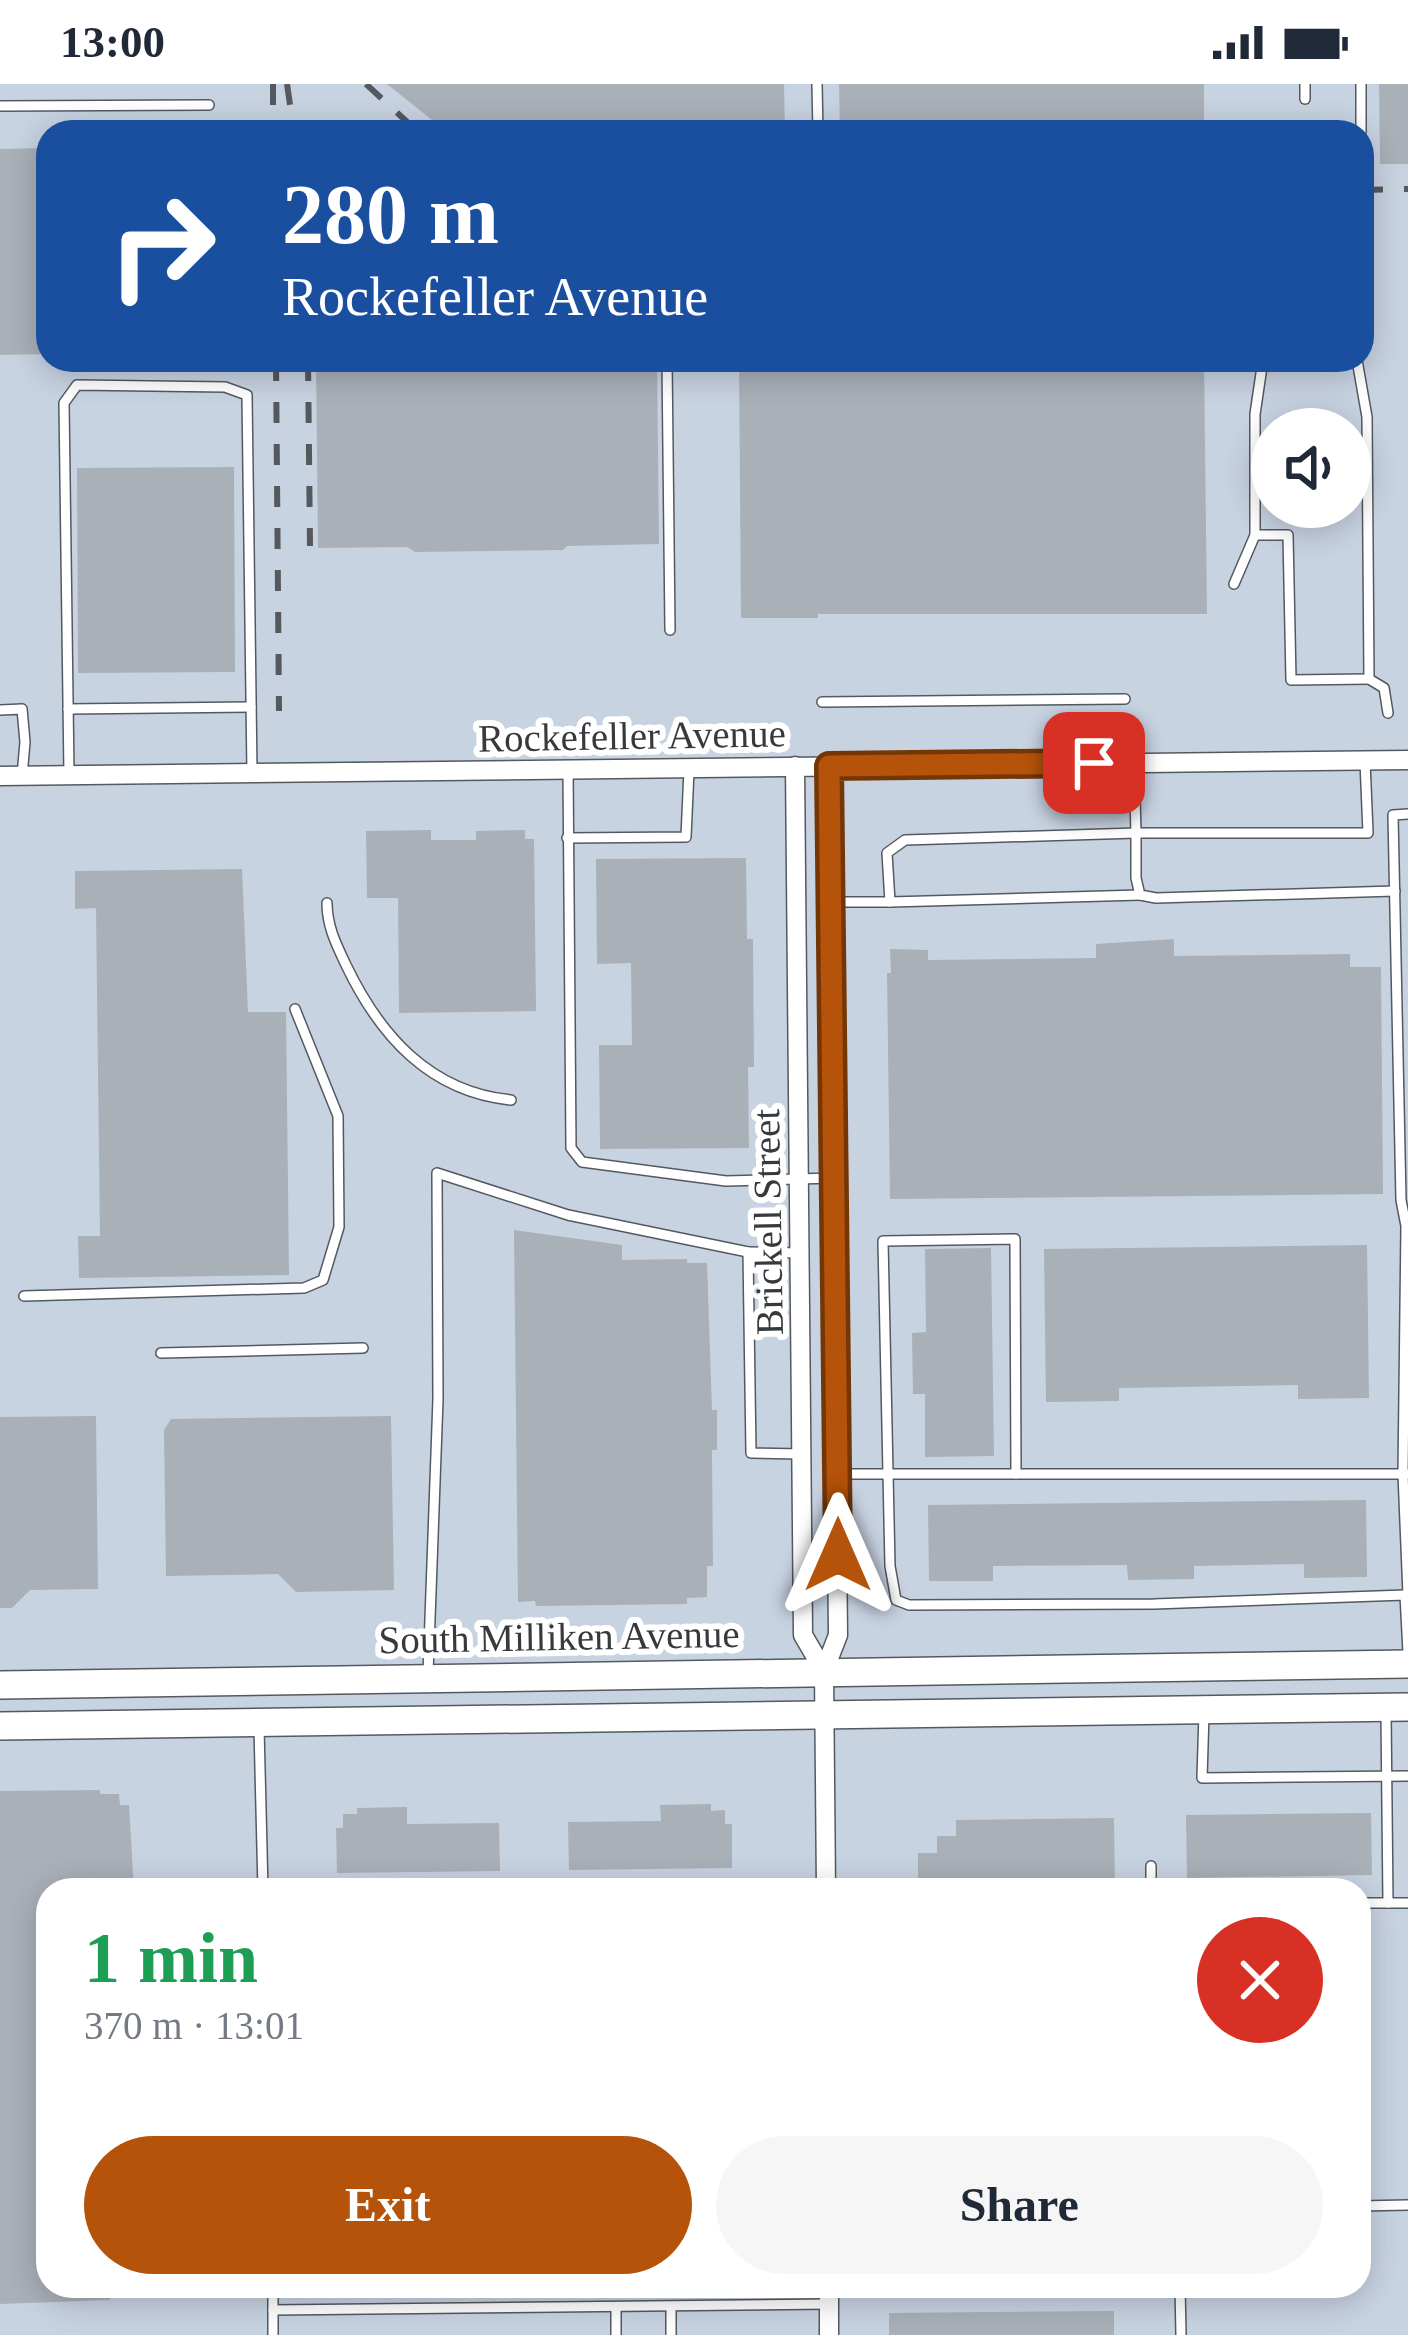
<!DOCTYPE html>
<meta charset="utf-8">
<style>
body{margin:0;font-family:Georgia,serif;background:#f6f6f7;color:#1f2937;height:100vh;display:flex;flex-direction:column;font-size:45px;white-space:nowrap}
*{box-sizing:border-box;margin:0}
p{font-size:39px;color:#747a83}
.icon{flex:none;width:66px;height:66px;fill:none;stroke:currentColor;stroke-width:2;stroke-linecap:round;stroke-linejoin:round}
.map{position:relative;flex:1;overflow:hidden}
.drawer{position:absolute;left:36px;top:1794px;width:1335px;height:420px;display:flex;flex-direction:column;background:#fff;border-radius:36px;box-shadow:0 6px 30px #0003}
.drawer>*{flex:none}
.guide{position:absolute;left:36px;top:36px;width:1338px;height:252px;border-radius:36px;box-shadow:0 6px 30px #0003;background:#1a4fa0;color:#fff;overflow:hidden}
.controls{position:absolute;left:1251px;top:324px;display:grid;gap:24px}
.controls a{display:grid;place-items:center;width:120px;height:120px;border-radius:50%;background:#fff;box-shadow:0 6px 30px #0003;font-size:60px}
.pin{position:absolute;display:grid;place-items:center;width:102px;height:102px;color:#fff;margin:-51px;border-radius:24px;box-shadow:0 6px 18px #0006}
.me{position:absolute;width:132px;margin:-66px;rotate:0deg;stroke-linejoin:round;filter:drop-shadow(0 0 9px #0008)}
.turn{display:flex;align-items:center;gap:42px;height:252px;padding:0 48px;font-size:54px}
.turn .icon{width:156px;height:156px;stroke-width:2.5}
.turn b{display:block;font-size:84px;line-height:102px}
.round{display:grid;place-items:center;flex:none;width:126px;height:126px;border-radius:63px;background:#f6f6f7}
.overview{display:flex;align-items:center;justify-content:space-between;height:204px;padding:0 48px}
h1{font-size:72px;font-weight:700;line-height:90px;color:#1e9e55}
.action{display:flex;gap:24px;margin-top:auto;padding:24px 48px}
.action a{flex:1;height:138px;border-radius:72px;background:#b45309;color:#fff;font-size:48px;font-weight:700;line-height:138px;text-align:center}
.action a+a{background:#f6f6f7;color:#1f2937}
.status{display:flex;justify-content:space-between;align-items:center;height:84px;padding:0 60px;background:#fff;direction:ltr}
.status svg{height:33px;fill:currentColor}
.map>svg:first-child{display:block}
.built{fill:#c8d3e2;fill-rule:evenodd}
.building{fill:#a9b0b8}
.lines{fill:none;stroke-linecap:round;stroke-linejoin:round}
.lane-casing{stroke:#545960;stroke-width:12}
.street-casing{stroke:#545960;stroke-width:21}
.primary-casing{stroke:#545960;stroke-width:30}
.lane{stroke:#fff;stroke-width:9}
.street{stroke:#fff;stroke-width:18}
.primary{stroke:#fff;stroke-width:27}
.rail{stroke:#55585c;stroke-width:6;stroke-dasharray:21 21;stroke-linecap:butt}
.route-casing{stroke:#753606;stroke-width:30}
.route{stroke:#b45309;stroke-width:21}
.labels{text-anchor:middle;stroke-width:12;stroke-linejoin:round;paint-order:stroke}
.street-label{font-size:39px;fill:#373a3d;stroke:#fff}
</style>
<div class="status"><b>13:00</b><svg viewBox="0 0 49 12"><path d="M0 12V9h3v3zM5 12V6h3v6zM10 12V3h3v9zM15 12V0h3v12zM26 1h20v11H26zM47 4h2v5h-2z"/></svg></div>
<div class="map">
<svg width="1408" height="2251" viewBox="0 0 1408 2251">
<rect width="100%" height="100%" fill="#d8dfe7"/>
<!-- built -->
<path class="built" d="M 0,0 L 1408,0 L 1408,2251 L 0,2251 ZM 48,48 L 1362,48 L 1362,276 L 48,276 ZM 1272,345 L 1350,345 L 1350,423 L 1272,423 ZM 48,1806 L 1359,1806 L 1359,2202 L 48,2202 Z"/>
<!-- building -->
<g class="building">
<polygon points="387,0 784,0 785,48 447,48"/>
<polygon points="839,0 1204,0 1204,48 840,48"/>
<polygon points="1379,0 1408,0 1408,80 1380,80"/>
<polygon points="48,64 48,270 0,271 0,65"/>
<polygon points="316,276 657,276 659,460 567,462 563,466 415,468 407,463 318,464"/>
<polygon points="739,276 1204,276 1207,530 818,530 818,534 741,534"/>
<polygon points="234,383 235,588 78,589 77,384"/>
<polygon points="431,746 431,756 476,756 476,747 525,746 525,755 534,755 536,927 399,929 398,814 367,814 366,747"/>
<polygon points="746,774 747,855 753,855 754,983 748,983 749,1064 600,1065 599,961 632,961 631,879 597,880 596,775"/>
<polygon points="242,785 248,928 286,928 289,1191 79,1194 78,1152 100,1152 96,824 75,825 75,787"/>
<polygon points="1174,855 1174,872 1350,870 1350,883 1381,883 1383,1110 890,1115 887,889 891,889 890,865 928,866 928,876 1096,874 1096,860"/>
<polygon points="514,1146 622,1161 622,1176 687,1175 687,1179 707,1179 712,1326 717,1326 717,1366 712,1366 713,1482 707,1482 707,1513 687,1514 687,1520 536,1522 535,1517 518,1518"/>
<polygon points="1367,1161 1369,1314 1298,1315 1298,1301 1119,1304 1119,1317 1046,1318 1044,1165"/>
<polygon points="991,1164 994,1372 925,1373 925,1310 913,1310 912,1249 926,1248 925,1165"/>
<polygon points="96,1332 98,1505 30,1506 12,1524 0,1524 0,1333"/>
<polygon points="391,1332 394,1506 296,1508 278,1490 166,1492 164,1346 171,1335"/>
<polygon points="1366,1416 1367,1493 1304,1494 1304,1480 1194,1482 1194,1495 1128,1496 1127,1481 993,1482 993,1497 929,1497 928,1421"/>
<polygon points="100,1706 100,1710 119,1710 120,1721 129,1721 134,1806 48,1806 48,2202 109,2202 110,2216 0,2220 0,1707"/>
<polygon points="711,1720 711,1727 725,1726 725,1740 732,1740 732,1784 569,1786 568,1738 661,1737 660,1721"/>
<polygon points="407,1723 407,1740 499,1739 500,1787 337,1789 336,1744 343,1744 343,1730 357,1730 357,1724"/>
<polygon points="1371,1729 1372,1791 1187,1794 1186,1731"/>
<polygon points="1114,1734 1115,1806 918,1806 918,1769 937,1769 937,1752 956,1752 956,1736"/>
<polygon points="1114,2227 1114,2251 889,2251 889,2229"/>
</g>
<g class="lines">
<defs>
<g id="lane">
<polyline points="817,0 818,48"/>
<polyline points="1361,0 1361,48"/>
<polyline points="1305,15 1305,0"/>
<polyline points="0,22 209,21"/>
<polyline points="667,276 670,546"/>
<polyline points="1357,276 1367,333 1369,595 1384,604 1388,629"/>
<polyline points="1255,451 1288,451 1291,596 1369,595"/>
<polyline points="1234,500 1255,451 1255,330 1263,276"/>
<polyline points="822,618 1125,615"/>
<polyline points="68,625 251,623"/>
<polyline points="0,626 22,625 25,658 22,692"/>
<polyline points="1134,679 1136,749 1368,749 1365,677"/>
<polyline points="568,685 571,1064 582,1078 726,1097 833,1094"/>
<polyline points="69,690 64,319 77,301 225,303 247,311 252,689"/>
<polyline points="1408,730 1393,731 1401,1116 1406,1142 1403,1390 1408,1511"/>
<polyline points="567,754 686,753 689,686"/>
<polyline points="830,818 890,818 887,769 905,756 1136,749 1136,794 1140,811 1156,814 1395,807"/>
<polyline points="890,818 1140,811"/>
<path d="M 327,819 C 327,842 336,860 346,881 C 380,952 430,1008 511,1016"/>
<polyline points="800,1169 748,1168 751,1369 802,1370"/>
<polyline points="24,1212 304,1204 323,1196 339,1143 338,1032 295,925"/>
<polyline points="161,1269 363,1264"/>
<polyline points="837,1390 1408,1390"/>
<polyline points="1016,1390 1015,1155 883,1157 890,1482 896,1516 909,1521 1154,1520 1405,1511 1408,1568"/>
<polyline points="428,1590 438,1315 437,1089 568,1131 748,1168"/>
<polyline points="1204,1629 1202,1694 1408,1692"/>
<polyline points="259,1644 263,1806"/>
<polyline points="1151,1782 1151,1806"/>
<polyline points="1359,1819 1388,1819 1386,1629"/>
<polyline points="1388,1819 1408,1819"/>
<polyline points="1359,2122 1408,2121"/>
<polyline points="273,2202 273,2251"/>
<polyline points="1180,2202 1181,2251"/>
<polyline points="671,2223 671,2251"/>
<polyline points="616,2224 616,2251"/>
<polyline points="273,2226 829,2220"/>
</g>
<g id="street">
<polyline points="795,682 803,1551 824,1587"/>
<polyline points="0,692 1408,676"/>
<polyline points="826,1806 824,1587 838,1551 829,682"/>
<polyline points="829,2202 829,2251"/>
</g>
<g id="primary">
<polyline points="0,1601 1408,1580"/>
<polyline points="0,1642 1408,1623"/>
</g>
</defs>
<!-- lane casing -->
<use href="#lane" class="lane-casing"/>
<!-- street casing -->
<use href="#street" class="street-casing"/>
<!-- primary casing -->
<use href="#primary" class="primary-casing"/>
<!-- lane -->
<use href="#lane" class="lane"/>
<!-- street -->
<use href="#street" class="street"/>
<!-- primary -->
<use href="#primary" class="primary"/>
<!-- rail -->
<g class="rail">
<polyline points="273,0 273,48"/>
<polyline points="287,0 294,48"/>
<polyline points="366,0 418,48"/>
<polyline points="1362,106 1408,105"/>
<polyline points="276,276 279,627"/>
<polyline points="308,276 310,462"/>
</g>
</g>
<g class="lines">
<defs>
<polyline id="route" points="838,1471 829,682 1094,679"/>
</defs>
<!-- route casing -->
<use href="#route" class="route-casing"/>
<!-- route -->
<use href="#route" class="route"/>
</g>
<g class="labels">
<!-- street labels -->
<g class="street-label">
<text transform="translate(632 651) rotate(-1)" y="14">Rockefeller Avenue</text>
<text transform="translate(767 1138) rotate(-91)" y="14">Brickell Street</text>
<text transform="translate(559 1552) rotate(-1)" y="14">South Milliken Avenue</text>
</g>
</g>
</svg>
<div class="controls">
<a><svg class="icon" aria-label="sound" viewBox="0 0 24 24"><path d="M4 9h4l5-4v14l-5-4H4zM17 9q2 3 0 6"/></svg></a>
</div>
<div class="pin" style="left:1094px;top:679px;background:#d93025"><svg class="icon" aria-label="arrive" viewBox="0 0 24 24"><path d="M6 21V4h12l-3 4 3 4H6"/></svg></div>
<svg class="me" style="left:838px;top:1471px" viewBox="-20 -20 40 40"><path d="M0-17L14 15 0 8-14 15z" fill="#b45309" stroke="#fff" stroke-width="4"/></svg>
<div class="guide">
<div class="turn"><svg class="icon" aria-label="right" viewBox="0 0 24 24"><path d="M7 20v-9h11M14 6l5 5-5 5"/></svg><div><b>280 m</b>Rockefeller Avenue</div></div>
</div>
<section class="drawer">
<div class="overview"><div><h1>1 min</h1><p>370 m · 13:01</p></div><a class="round" style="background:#d93025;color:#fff"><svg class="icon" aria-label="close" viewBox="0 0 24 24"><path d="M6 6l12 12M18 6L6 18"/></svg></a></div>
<div class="action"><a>Exit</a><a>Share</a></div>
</section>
</div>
